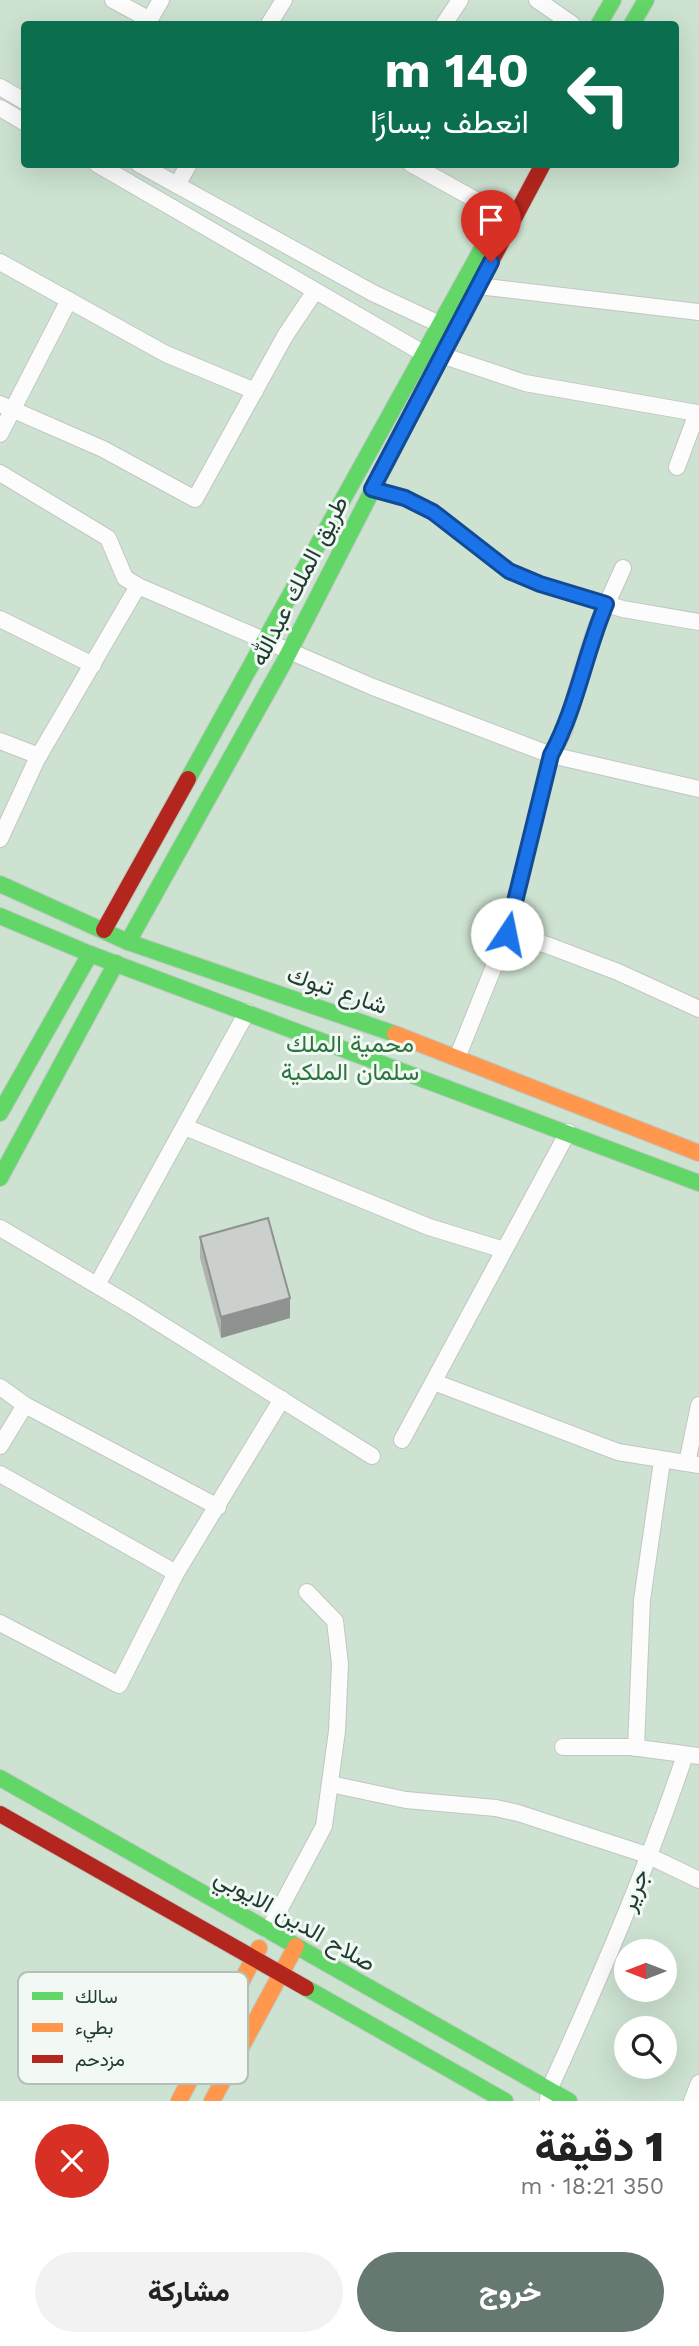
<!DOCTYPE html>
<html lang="ar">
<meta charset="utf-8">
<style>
body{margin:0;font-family:"Work Sans",Vazirmatn,sans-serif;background:#f2f2f2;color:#222;direction:rtl;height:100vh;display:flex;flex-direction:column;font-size:26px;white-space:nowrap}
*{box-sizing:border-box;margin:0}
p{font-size:23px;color:#767676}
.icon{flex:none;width:38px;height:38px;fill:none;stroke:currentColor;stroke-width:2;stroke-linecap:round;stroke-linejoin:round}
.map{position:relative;height:2101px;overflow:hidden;direction:ltr}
.sheet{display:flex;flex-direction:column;background:#fff;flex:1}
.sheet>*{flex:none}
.top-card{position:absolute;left:21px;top:21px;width:658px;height:147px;border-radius:7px;box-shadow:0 7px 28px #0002;direction:rtl;background:#0b6e4f;color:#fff;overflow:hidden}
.needle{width:46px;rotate:270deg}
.controls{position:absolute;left:614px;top:1939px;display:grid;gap:14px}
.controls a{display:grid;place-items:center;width:63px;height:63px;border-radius:50%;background:#fff;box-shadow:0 7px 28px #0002;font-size:35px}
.pin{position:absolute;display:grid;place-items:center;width:60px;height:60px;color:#fff;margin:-72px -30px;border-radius:50% 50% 50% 0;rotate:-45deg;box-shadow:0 0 7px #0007}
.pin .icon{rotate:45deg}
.me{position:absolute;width:77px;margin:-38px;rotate:11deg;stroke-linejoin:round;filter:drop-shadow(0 0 5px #0008)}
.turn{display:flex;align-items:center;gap:24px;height:147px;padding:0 35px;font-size:32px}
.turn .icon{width:91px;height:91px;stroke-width:2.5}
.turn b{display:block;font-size:49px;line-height:60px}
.round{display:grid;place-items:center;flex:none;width:74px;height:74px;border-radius:37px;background:#f2f2f2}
.head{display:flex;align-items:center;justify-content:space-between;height:119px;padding:0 35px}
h1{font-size:42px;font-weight:800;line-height:52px}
.button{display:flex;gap:14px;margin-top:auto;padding:14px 35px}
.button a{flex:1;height:80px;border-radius:42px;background:#657971;color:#fff;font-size:28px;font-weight:800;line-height:80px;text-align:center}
.button a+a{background:#f2f2f2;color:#222}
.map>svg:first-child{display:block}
.green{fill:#cde2d0;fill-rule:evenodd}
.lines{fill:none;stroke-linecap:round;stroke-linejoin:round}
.street-casing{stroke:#c1c6c3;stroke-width:18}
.fast-casing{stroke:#bfc7c3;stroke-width:18}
.slow-casing{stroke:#bfc7c3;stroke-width:18}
.jam-casing{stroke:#bfc7c3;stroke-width:18}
.street{stroke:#fbfcfb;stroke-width:16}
.fast{stroke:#63d668;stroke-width:16}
.slow{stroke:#ff974d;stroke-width:16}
.jam{stroke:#b3261e;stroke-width:16}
.wall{fill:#afb3b0}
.shaded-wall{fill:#8e9290}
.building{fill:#cbd0cd;stroke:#8e9290;stroke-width:2}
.route-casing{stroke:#114b97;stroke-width:18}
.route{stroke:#1a73e8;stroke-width:12}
.labels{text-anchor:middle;stroke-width:6;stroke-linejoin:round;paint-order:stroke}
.street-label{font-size:24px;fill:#213d32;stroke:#f2f8f4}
.park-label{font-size:24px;fill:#2b743d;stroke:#f2f8f4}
.key{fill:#f2f8f4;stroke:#b3c0ba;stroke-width:2}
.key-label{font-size:19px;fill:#213d32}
</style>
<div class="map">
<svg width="699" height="2101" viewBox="0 0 699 2101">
<rect width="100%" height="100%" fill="#e4e9e6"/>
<!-- green -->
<path class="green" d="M 0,0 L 699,0 L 699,2101 L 0,2101 ZM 24,24 L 676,24 L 676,164 L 24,164 ZM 626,1951 L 665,1951 L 665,1990 L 626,1990 ZM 626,2028 L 665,2028 L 665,2067 L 626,2067 Z"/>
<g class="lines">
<defs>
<g id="street">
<polyline points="113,0 150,20"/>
<polyline points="537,0 572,24"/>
<polyline points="147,24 161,0"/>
<polyline points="269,24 284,0"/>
<polyline points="444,24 460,0"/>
<polyline points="0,87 24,101"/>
<polyline points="0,108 24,122"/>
<polyline points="97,164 421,352"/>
<polyline points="139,164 373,293 437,323"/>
<polyline points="411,164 501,214"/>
<polyline points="177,185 189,164"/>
<polyline points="0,262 166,354 255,391"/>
<polyline points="478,286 699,312"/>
<polyline points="441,355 525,383 697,413 677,467"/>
<polyline points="0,404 103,449 195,499 285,336 315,291"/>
<polyline points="0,434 69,300"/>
<polyline points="0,473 108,538 125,578 138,586 373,687 551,755 699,789"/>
<polyline points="372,489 405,498 433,512 509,571 540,584 623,609 699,622"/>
<polyline points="0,619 93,665"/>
<polyline points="0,741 39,756"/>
<polyline points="0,839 37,759 138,586"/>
<polyline points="507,934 547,945 618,972 699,1009"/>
<polyline points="457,1058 507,934 551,755 564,731 595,630 623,568"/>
<polyline points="185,1127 429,1227 504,1250"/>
<polyline points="0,1228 132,1306 372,1456"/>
<polyline points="97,1285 247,1012"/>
<polyline points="434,1382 618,1452 699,1465"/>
<polyline points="0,1387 25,1405 218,1507"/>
<polyline points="402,1440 568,1132"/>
<polyline points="0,1446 25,1405"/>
<polyline points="687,1463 699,1405"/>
<polyline points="0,1474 176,1573"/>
<polyline points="0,1623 119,1685 176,1573 282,1399"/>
<polyline points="563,1747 631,1747 699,1756"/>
<polyline points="636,1748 642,1600 662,1461"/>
<polyline points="330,1784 406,1800 496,1808 518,1813 647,1855 699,1880"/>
<polyline points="268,1931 324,1826 337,1731 340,1664 335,1621 307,1592"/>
<path d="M 548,2101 L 549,2090 C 599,1980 647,1869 685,1755"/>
<polyline points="692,2101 699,2083"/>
</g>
<g id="fast">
<polyline points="599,24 613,0"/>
<polyline points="632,24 646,0"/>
<polyline points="188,779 505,207"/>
<polyline points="0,884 128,942 395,1034"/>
<polyline points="0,916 90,954 699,1183"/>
<polyline points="128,942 283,664 463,314"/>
<polyline points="0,1113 90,954"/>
<polyline points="0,1178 116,963"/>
<polyline points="0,1778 569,2101"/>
<polyline points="306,1988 505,2101"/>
</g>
<g id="slow">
<polyline points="395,1034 699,1153"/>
<polyline points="179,2101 259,1948"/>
<polyline points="212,2101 296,1946"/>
</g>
<g id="jam">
<polyline points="463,314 543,164"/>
<polyline points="104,930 188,779"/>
<polyline points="0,1814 306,1988"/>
</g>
</defs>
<!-- street casing -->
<use href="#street" class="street-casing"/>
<!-- fast casing -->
<use href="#fast" class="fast-casing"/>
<!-- slow casing -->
<use href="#slow" class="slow-casing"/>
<!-- jam casing -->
<use href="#jam" class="jam-casing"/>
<!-- street -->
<use href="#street" class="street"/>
<!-- fast -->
<use href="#fast" class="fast"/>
<!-- slow -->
<use href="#slow" class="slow"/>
<!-- jam -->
<use href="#jam" class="jam"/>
</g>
<!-- wall -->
<polygon class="wall" points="200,1237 290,1318 221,1338 200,1258"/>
<!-- shaded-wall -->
<polygon class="shaded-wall" points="290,1298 290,1318 221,1338 221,1317"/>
<!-- building -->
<polygon class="building" points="268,1218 290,1298 221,1317 200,1237"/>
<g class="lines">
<defs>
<path id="route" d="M 491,262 L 372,489 L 405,498 L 433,512 L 509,571 L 540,584 L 606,604 C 585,653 577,707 551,755 L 507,934"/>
</defs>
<!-- route casing -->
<use href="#route" class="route-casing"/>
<!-- route -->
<use href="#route" class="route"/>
</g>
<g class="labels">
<!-- street labels -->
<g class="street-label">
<text transform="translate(299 581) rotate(-63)" y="8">طريق الملك عبدالله</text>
<text transform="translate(337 990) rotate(19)" y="8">شارع تبوك</text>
<text transform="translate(634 1890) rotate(-69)" y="8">جرير</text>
<text transform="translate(295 1920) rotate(30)" y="8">صلاح الدين الايوبي</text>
</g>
<!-- park labels -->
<g class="park-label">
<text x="350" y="1052">محمية الملك<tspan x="350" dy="28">سلمان الملكية</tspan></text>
</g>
</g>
<!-- legend -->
<rect x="18" y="1972" width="230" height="112" rx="10" class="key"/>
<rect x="32" y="1992" width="31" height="8" fill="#63d668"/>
<rect x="32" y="2023" width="31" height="9" fill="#ff974d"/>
<rect x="32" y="2055" width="31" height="8" fill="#b3261e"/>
<g class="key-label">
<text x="75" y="2003">سالك</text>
<text x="75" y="2034">بطيء</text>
<text x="75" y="2066">مزدحم</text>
</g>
</svg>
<div class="controls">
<a><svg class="needle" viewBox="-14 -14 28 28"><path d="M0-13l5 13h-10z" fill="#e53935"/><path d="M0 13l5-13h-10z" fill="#767676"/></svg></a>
<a><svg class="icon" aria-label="search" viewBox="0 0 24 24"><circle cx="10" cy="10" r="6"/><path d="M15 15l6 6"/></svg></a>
</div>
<div class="pin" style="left:491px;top:262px;background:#d93025"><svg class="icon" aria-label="arrive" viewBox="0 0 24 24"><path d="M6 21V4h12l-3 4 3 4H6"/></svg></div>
<svg class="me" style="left:507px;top:934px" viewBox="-20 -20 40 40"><circle r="19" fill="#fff"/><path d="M0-13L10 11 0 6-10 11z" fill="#1a73e8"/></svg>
<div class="top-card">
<div class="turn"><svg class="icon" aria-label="left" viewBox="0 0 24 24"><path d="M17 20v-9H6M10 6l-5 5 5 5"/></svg><div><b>140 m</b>انعطف يسارًا</div></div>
</div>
</div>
<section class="sheet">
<div class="head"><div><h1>1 دقيقة</h1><p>350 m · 18:21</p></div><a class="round" style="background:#d93025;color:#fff"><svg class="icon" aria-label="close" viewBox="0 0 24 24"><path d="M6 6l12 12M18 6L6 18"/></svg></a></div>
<div class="button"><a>خروج</a><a>مشاركة</a></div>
</section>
